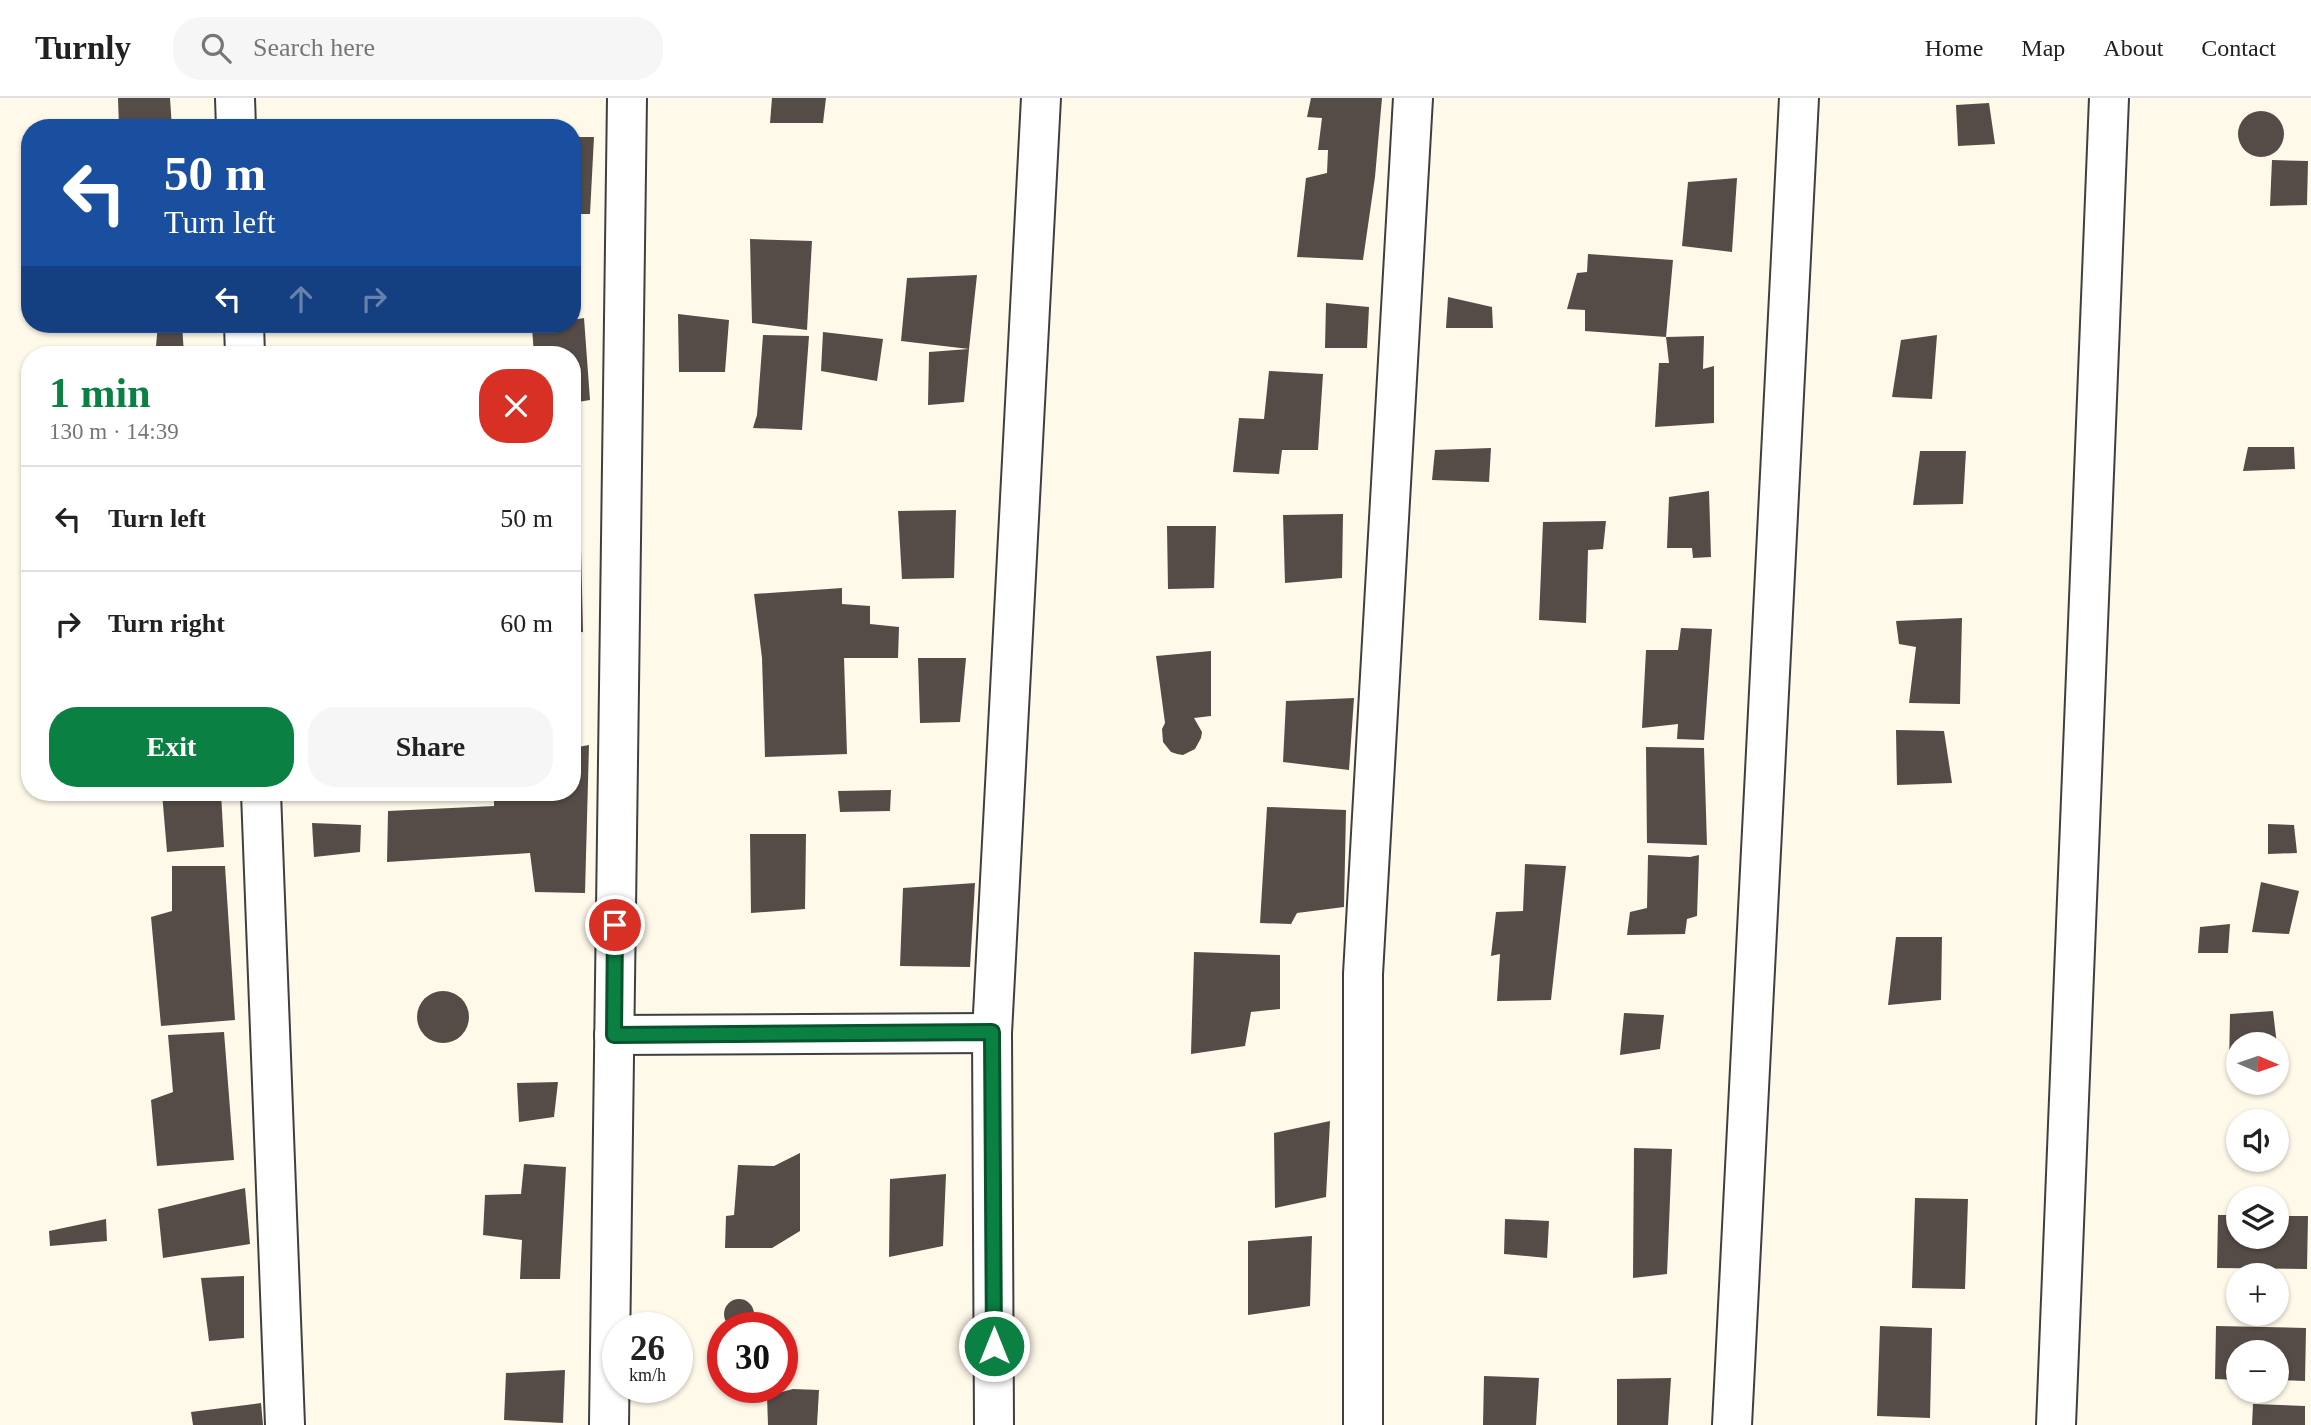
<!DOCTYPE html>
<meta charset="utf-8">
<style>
body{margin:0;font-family:Georgia,serif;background:#f6f6f6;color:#222;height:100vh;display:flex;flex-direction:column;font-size:26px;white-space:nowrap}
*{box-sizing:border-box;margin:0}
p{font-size:23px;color:#767676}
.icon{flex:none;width:38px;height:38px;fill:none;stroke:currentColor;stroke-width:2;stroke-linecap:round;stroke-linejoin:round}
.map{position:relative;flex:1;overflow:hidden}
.details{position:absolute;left:21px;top:248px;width:560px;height:455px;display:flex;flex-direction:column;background:#fff;border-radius:28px;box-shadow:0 2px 5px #0004}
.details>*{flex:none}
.hud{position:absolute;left:21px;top:21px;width:560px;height:214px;border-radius:28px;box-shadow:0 2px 5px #0004;background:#1a4fa0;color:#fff;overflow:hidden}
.needle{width:46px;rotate:92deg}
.buttons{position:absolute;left:2226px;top:934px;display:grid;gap:14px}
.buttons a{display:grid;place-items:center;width:63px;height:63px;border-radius:50%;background:#fff;box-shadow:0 2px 5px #0004;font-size:35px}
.speed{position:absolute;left:602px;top:1214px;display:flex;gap:14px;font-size:35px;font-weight:700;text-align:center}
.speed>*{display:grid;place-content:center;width:91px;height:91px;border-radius:50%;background:#fff;box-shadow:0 2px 5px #0004;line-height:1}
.speed small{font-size:18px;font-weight:400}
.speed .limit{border:10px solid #d22;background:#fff;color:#111}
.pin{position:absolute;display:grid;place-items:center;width:60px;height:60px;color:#fff;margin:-30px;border:4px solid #fff;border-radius:50%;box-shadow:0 2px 7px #0007}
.me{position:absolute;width:77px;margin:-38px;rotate:0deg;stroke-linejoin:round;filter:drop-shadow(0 0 5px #0008)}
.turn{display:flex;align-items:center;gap:24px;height:147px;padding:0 28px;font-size:32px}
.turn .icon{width:91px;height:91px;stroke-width:2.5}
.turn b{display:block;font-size:49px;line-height:60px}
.lanes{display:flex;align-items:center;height:66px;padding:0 28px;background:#0003;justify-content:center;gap:35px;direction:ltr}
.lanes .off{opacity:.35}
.round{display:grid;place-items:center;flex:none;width:74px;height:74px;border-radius:28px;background:#f6f6f6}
.headline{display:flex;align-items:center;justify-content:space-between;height:119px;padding:0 28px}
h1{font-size:42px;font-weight:700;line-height:52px;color:#0b8043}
.primary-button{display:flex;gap:14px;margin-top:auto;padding:14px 28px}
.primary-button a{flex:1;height:80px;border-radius:28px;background:#0b8043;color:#fff;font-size:28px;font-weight:700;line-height:80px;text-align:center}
.primary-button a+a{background:#f6f6f6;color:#222}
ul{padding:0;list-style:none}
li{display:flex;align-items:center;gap:21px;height:105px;padding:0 28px;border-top:2px solid #e0e0e0}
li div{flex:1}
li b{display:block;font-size:26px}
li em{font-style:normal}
header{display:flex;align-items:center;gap:42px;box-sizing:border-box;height:98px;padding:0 35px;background:#fff;border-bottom:2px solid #e0e0e0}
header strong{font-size:33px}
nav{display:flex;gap:38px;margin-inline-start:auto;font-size:24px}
.search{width:490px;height:63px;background:#f6f6f6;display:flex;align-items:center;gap:18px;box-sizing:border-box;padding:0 24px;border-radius:28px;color:#767676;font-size:26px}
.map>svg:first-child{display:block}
.building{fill:#554c47}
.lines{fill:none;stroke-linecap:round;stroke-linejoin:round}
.minor-casing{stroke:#3f3f3f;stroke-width:42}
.minor{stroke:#fff;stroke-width:38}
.route-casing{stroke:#07532c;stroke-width:18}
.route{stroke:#0b8043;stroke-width:12}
</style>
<header>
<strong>Turnly</strong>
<div class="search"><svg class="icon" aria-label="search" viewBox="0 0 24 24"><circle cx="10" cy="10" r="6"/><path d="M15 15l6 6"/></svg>Search here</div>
<nav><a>Home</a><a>Map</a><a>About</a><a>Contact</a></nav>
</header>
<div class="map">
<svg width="2311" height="1327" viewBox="0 0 2311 1327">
<rect width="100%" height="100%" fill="#fff9ea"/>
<!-- building -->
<g class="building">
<polygon points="118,0 170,0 172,30 119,30"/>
<polygon points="772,0 826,0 823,25 770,25"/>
<polygon points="1311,0 1382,0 1375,79 1363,162 1297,159 1306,80 1327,75 1328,52 1318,52 1322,20 1307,19"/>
<polygon points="1989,5 1995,46 1958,48 1956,7"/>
<circle cx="2261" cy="36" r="23"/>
<polygon points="572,39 594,39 590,116 572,116"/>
<polygon points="2272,62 2308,63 2307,107 2270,108"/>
<polygon points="1737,80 1732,154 1682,148 1688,84"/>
<polygon points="750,141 812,143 807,232 752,225"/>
<polygon points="1588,156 1673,162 1666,239 1585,233 1585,212 1567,211 1577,175 1587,174"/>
<polygon points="977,177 969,251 964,304 928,307 929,254 969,251 901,243 907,180"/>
<polygon points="1448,199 1492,209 1493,230 1446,230"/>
<polygon points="1326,205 1369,209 1367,250 1325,250"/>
<polygon points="678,216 729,222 725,274 679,274"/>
<polygon points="584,220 590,302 572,305 572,257 534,257 532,229 572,226 572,222"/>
<polygon points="158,226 182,226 184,257 135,257 134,252 156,248"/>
<polygon points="823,234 883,241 877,283 821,273"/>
<polygon points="763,237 809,238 802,332 753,330 757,317"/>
<polygon points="1937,237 1932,301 1892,299 1901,242"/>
<polygon points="1704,238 1703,271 1714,268 1714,325 1655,329 1659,265 1669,265 1666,239"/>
<polygon points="1269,273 1323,276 1318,352 1282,352 1279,376 1233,374 1239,320 1264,321"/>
<polygon points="2248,349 2294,349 2295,371 2243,373"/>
<polygon points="1491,350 1489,384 1432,382 1435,352"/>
<polygon points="1920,353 1966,353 1963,406 1913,407"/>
<polygon points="1709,393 1711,459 1693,460 1692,450 1667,450 1669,399"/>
<polygon points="956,412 954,480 902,481 898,413"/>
<polygon points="1343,416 1342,480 1285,485 1283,417"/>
<polygon points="1606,423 1603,451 1588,452 1586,525 1539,522 1543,424"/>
<polygon points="1167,428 1216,428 1214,490 1168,491"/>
<polygon points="581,451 583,534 572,535 572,452"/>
<polygon points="842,490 842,506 870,508 870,526 899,529 898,560 844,560 847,656 765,659 762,560 754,496"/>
<polygon points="1962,520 1960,606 1909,605 1916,549 1899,546 1896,523"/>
<polygon points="1681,530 1712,531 1704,642 1677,641 1678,626 1642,630 1646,552 1678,552"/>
<polygon points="1211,553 1211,618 1194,620 1202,634 1201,640 1195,651 1183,657 1177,656 1171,654 1163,644 1162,631 1165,625 1156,558"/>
<polygon points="918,560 966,560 960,624 920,625"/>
<polygon points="581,572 581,629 572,629 572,574"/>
<polygon points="1354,600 1349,672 1283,664 1286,603"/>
<polygon points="1896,632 1944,633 1952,685 1897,687"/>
<polygon points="589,647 585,795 535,794 530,755 387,764 388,713 494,708 494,695 572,695 572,650"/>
<polygon points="1646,649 1704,650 1707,747 1647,745"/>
<polygon points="891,692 890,713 840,714 838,693"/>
<polygon points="162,695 221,695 224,749 167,754"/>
<polygon points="1267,709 1346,712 1344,809 1297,815 1291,826 1260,825"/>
<polygon points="312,725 361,727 360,754 314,759"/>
<polygon points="2268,726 2294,727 2297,755 2268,756"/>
<polygon points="750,736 806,736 805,811 751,815"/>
<polygon points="1648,757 1690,759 1699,757 1697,818 1687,821 1685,836 1627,837 1630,814 1647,810"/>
<polygon points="1525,766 1566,768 1551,902 1497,903 1500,856 1491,858 1496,814 1523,813"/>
<polygon points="172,768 225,768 235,922 161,928 151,819 172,813"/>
<polygon points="2261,784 2299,793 2289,836 2252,834"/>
<polygon points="975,785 970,869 900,868 903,790"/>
<polygon points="2230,826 2228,855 2198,855 2200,829"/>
<polygon points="1896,839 1942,839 1941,902 1888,907"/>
<polygon points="1194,854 1280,857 1280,911 1251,914 1245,948 1191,956"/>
<circle cx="443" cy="919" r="26"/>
<polygon points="2273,913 2277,947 2238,947 2238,968 2229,969 2230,916"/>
<polygon points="1624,915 1664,917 1660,951 1620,957"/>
<polygon points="224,934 234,1062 157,1068 151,1002 173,994 168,937"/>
<polygon points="558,984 554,1019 519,1024 517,985"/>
<polygon points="1330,1023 1326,1099 1275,1110 1274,1035"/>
<polygon points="1634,1050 1672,1051 1667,1176 1633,1180"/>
<polygon points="800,1055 800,1133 772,1150 725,1150 726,1118 734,1117 738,1067 774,1068"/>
<polygon points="524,1066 566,1069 560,1181 520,1181 522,1142 483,1137 485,1097 521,1096"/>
<polygon points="946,1076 943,1148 889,1159 890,1081"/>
<polygon points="245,1090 250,1146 163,1160 158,1111"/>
<polygon points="1915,1100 1968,1101 1965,1191 1912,1190"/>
<polygon points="2218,1117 2238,1117 2238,1139 2277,1139 2277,1118 2308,1118 2307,1171 2217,1170"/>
<polygon points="106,1121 107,1143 50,1148 49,1133"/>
<polygon points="1505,1121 1549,1123 1547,1160 1504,1156"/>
<polygon points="1312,1138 1310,1208 1248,1217 1248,1143"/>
<polygon points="244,1178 244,1240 209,1243 201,1180"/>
<circle cx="739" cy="1216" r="15"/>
<polygon points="1880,1228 1932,1230 1930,1320 1877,1318"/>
<polygon points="2216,1228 2306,1230 2305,1283 2277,1282 2277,1255 2238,1255 2238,1282 2215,1281"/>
<polygon points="565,1272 563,1325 504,1322 506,1275"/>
<polygon points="1484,1278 1539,1280 1536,1327 1483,1327"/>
<polygon points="1671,1280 1668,1327 1617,1327 1617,1281"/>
<polygon points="793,1291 819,1292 817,1327 768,1327 767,1298"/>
<polygon points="261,1305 263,1327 193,1327 191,1314"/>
<polygon points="2253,1306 2305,1308 2305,1327 2252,1327"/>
</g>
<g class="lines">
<defs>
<g id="minor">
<polyline points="235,0 236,30"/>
<polyline points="244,226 245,257"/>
<polyline points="261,695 285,1327"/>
<polyline points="614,937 992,935"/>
<polyline points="609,1327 627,0"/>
<polyline points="994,1327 992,935 1041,0"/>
<polyline points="1363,1327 1363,876 1413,0"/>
<polyline points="1732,1327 1799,0"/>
<polyline points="2056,1327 2109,0"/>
</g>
</defs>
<!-- minor casing -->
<use href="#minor" class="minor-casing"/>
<!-- minor -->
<use href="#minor" class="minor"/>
</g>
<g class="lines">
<defs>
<polyline id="route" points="615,827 614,937 992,934 994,1248"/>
</defs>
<!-- route casing -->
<use href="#route" class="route-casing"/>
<!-- route -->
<use href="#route" class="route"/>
</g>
</svg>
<div class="buttons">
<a><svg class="needle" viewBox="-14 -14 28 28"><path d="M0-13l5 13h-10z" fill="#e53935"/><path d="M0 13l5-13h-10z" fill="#767676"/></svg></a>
<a><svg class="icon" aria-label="sound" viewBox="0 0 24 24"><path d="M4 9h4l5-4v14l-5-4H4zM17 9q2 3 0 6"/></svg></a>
<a><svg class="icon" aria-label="layers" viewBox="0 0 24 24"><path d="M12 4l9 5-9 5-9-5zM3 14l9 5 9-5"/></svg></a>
<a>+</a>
<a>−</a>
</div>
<div class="speed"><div>26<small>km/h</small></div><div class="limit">30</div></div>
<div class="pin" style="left:615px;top:827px;background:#d93025"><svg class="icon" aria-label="arrive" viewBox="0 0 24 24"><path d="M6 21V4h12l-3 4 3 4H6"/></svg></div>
<svg class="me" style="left:994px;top:1248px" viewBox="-20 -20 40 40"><circle r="17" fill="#0b8043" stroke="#fff" stroke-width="3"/><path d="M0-11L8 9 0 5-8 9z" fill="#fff"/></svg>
<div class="hud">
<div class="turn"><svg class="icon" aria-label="left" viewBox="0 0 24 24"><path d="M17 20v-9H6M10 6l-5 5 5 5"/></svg><div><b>50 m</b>Turn left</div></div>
<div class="lanes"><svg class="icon" aria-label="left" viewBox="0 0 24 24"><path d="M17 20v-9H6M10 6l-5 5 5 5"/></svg><svg class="icon off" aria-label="ahead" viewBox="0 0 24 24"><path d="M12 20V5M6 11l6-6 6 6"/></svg><svg class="icon off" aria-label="right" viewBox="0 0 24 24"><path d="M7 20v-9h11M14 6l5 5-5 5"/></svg></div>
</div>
<section class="details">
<div class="headline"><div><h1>1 min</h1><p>130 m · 14:39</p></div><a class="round" style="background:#d93025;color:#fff"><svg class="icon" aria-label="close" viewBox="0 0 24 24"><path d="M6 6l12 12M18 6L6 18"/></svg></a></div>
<ul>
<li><svg class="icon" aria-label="left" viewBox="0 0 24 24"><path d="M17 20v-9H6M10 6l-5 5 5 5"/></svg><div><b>Turn left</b></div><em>50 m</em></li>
<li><svg class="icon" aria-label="right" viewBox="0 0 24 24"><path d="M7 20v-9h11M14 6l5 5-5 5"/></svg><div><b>Turn right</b></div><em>60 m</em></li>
</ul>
<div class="primary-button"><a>Exit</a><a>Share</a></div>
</section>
</div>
